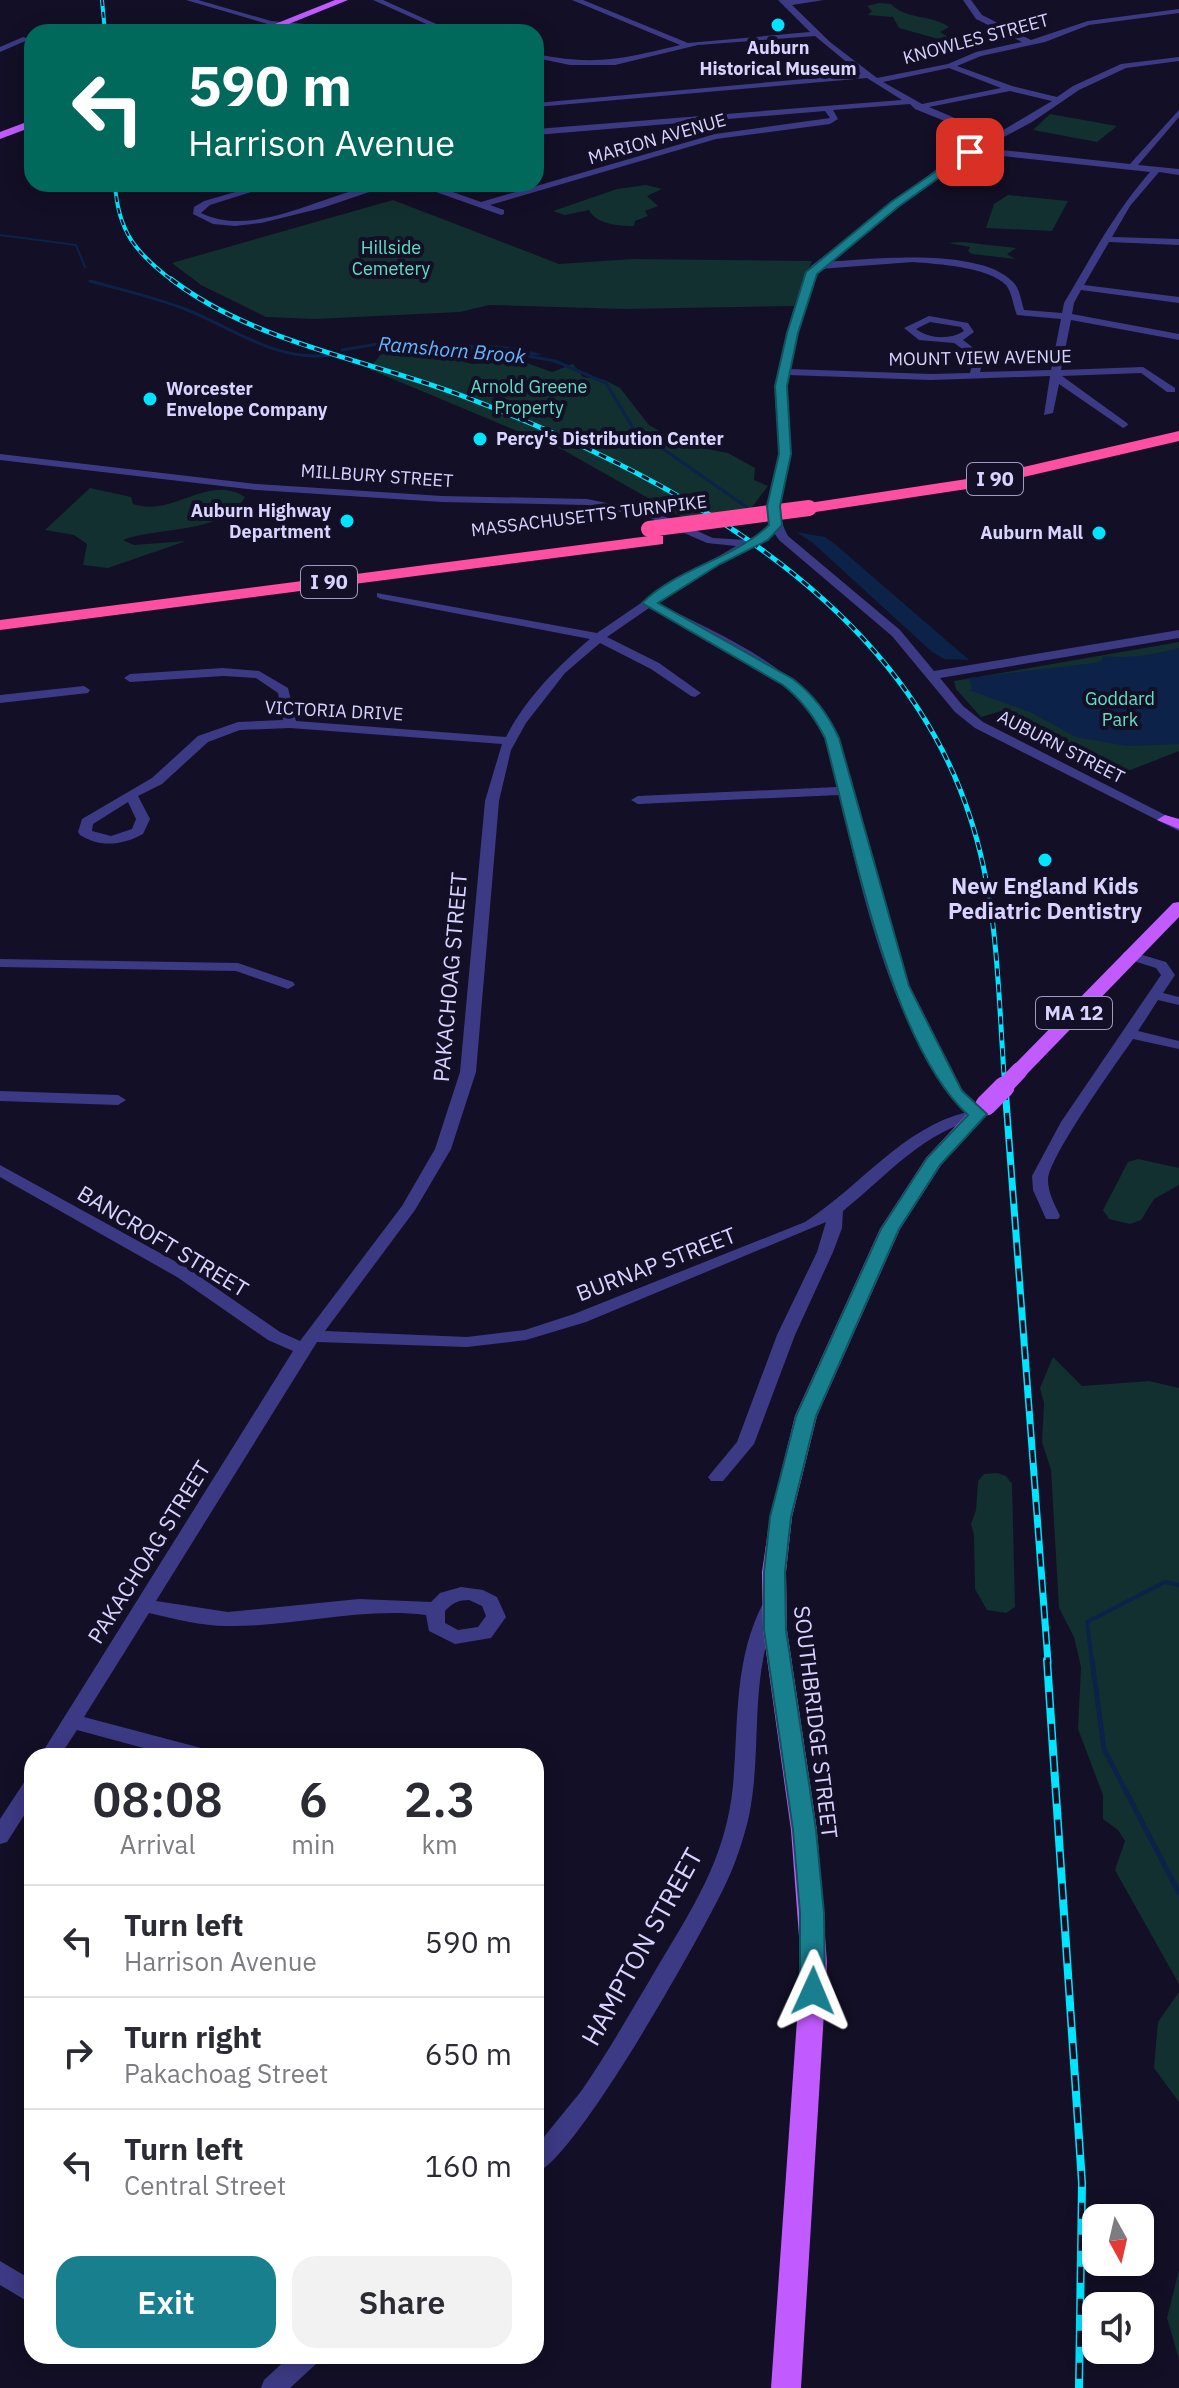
<!DOCTYPE html>
<style>
body{margin:0;font-family:"IBM Plex Sans",sans-serif;background:#f2f2f3;color:#2b2b33;height:100vh;display:flex;flex-direction:column;font-size:30px;white-space:nowrap}
*{box-sizing:border-box;margin:0}
p{font-size:26px;color:#7c7c81}
.icon{flex:none;width:44px;height:44px;fill:none;stroke:currentColor;stroke-width:2;stroke-linecap:round;stroke-linejoin:round}
.map{position:relative;flex:1;overflow:hidden}
.drawer{position:absolute;left:24px;top:1748px;width:520px;height:616px;display:flex;flex-direction:column;background:#fff;border-radius:24px;box-shadow:0 4px 20px #0003}
.drawer>*{flex:none}
.banner{position:absolute;left:24px;top:24px;width:520px;height:168px;border-radius:24px;box-shadow:0 4px 20px #0003;background:#00695c;color:#fff;overflow:hidden}
.needle{width:52px;rotate:172deg}
.buttons{position:absolute;left:1082px;top:2204px;display:grid;gap:16px}
.buttons a{display:grid;place-items:center;width:72px;height:72px;border-radius:16px;background:#fff;box-shadow:0 4px 20px #0003;font-size:40px}
.pin{position:absolute;display:grid;place-items:center;width:68px;height:68px;color:#fff;margin:-34px;border-radius:16px;box-shadow:0 4px 12px #0006}
.me{position:absolute;width:88px;margin:-44px;rotate:1deg;stroke-linejoin:round;filter:drop-shadow(0 0 6px #0008)}
.turn{display:flex;align-items:center;gap:28px;height:168px;padding:0 32px;font-size:36px}
.turn .icon{width:104px;height:104px;stroke-width:2.5}
.turn b{display:block;font-size:56px;line-height:68px}
.eta{display:flex;justify-content:space-evenly;align-items:center;height:136px;text-align:center}
.eta b{font-size:48px;font-weight:600;line-height:56px}
.cta{display:flex;gap:16px;margin-top:auto;padding:16px 32px}
.cta a{flex:1;height:92px;border-radius:24px;background:#187f8f;color:#fff;font-size:32px;font-weight:600;line-height:92px;text-align:center}
.cta a+a{background:#f2f2f3;color:#2b2b33}
ul{padding:0;list-style:none}
li{display:flex;align-items:center;gap:24px;height:112px;padding:0 32px;border-top:2px solid #e1e1e2}
li div{flex:1}
li b{display:block;font-size:30px}
li em{font-style:normal}
.map>svg:first-child{display:block}
.green{fill:#12302f}
.water{fill:#0c2248}
.lines{fill:none;stroke-linecap:round;stroke-linejoin:round}
.stream-far3{stroke:#0c2248;stroke-width:2}
.stream-far2{stroke:#0c2248;stroke-width:3}
.stream-far1{stroke:#0c2248;stroke-width:4}
.stream{stroke:#0c2248;stroke-width:5}
.minor{fill:#3d3a85;fill-rule:evenodd}
.major{fill:#c25bff;fill-rule:evenodd}
.highway{fill:#ff4fa3;fill-rule:evenodd}
.rail-far3-casing{stroke:#00e5ff;stroke-width:4}
.rail-far2-casing{stroke:#00e5ff;stroke-width:5}
.rail-far1-casing{stroke:#00e5ff;stroke-width:7}
.rail-casing{stroke:#00e5ff;stroke-width:8}
.rail-far3{stroke:#130f26;stroke-width:2;stroke-dasharray:6;stroke-linecap:butt}
.rail-far2{stroke:#130f26;stroke-width:3;stroke-dasharray:8;stroke-linecap:butt}
.rail-far1{stroke:#130f26;stroke-width:4;stroke-dasharray:13;stroke-linecap:butt}
.rail{stroke:#130f26;stroke-width:5;stroke-dasharray:16;stroke-linecap:butt}
.major-bridge-far1{stroke:#c25bff;stroke-width:17}
.major-bridge{stroke:#c25bff;stroke-width:21}
.highway-bridge{stroke:#ff4fa3;stroke-width:16}
.route{fill:#187f8f;stroke:#10535d;stroke-width:2}
.poi-dot{fill:#00e5ff;stroke:#130f26;stroke-width:3}
.labels{text-anchor:middle;stroke-width:8;stroke-linejoin:round;paint-order:stroke}
.far-street-label{font-size:18px;fill:#d9d4ff;stroke:#130f26}
.far-poi-label{font-size:18px;font-weight:bold;fill:#d9d4ff;stroke:#130f26;text-anchor:start}
.far-park-label{font-size:18px;fill:#5fe0c0;stroke:#130f26}
.far-water-label{font-size:20px;font-style:italic;fill:#62b6ff;stroke:#130f26}
.shield{fill:#130f26;stroke:#9e99be;stroke-width:2}
.shield-label{font-size:20px;font-weight:bold;fill:#d9d4ff}
.poi-label{font-size:22px;font-weight:bold;fill:#d9d4ff;stroke:#130f26}
.street-label{font-size:22px;fill:#d9d4ff;stroke:#130f26}
.near-street-label{font-size:26px;fill:#d9d4ff;stroke:#130f26}
</style>
<div class="map">
<svg width="1179" height="2388" viewBox="0 0 1179 2388">
<rect width="100%" height="100%" fill="#130f26"/>
<!-- green -->
<g class="green">
<path d="M 879,3 L 891,4 C 906,20 931,14 949,27 L 940,32 L 952,39 L 942,40 L 899,28 L 893,17 L 868,15 L 872,11 L 867,6 Z"/>
<polygon points="1050,114 1117,126 1097,142 1033,130"/>
<path d="M 646,185 L 662,189 L 647,196 L 658,206 L 645,211 L 648,216 L 635,221 L 634,226 C 618,226 596,224 589,210 L 565,215 L 553,211 L 617,189 Z"/>
<polygon points="1008,195 1068,201 1052,231 986,228 994,204"/>
<polygon points="393,200 559,264 633,259 812,261 794,306 624,309 489,305 460,312 315,319 266,317 201,285 172,263"/>
<polygon points="962,242 1016,248 1007,254 1015,259 972,254 968,251 970,247 948,243"/>
<polygon points="384,350 440,355 472,364 521,361 552,372 573,364 583,377 605,380 620,388 649,425 682,444 728,453 755,468 754,480 768,486 752,507 738,517 701,528 565,451 369,369"/>
<path d="M 90,488 L 131,497 L 133,504 C 173,518 208,473 245,497 C 222,535 160,526 123,540 L 134,545 L 186,541 L 108,568 L 83,565 L 87,544 L 74,535 L 45,530 Z"/>
<polygon points="1179,642 1179,751 1123,773 1061,749 1068,742 1032,722 1024,725 1001,711 981,717 956,689 954,681"/>
<polygon points="1138,1159 1179,1168 1179,1185 1154,1199 1141,1220 1130,1224 1109,1219 1103,1210 1128,1162"/>
<polygon points="1053,1357 1082,1386 1149,1381 1179,1388 1179,1984 1115,1870 1125,1841 1118,1830 1103,1819 1103,1795 1078,1729 1081,1667 1074,1637 1059,1608 1051,1470 1042,1442 1044,1403 1040,1388"/>
<polygon points="997,1473 1006,1476 1012,1484 1015,1607 1006,1613 987,1610 975,1589 974,1535 971,1524 976,1510 978,1481 984,1474"/>
<polygon points="1179,1992 1179,2102 1154,2068 1158,2022"/>
<polygon points="1179,2270 1179,2359 1167,2318"/>
</g>
<!-- water -->
<g class="water">
<path d="M 390,342 C 439,350 496,337 543,355 L 443,360 L 439,359 L 446,353 L 442,351 L 405,352 L 372,344 Z"/>
<polygon points="796,532 825,537 836,545 969,660 944,659 932,652 813,543"/>
<path d="M 1179,648 L 1179,744 L 1127,746 L 1076,737 L 1030,712 L 969,690 L 972,689 L 969,678 L 1094,663 L 1102,661 L 1103,656 C 1128,659 1152,655 1179,648 Z"/>
</g>
<g class="lines">
<!-- stream-far3 -->
<polyline class="stream-far3" points="0,235 76,245 85,267"/>
<!-- stream-far2 -->
<g class="stream-far2">
<path d="M 90,281 C 122,290 154,297 185,309 C 233,328 276,362 330,355"/>
<polyline points="342,350 378,344"/>
<polyline points="522,355 555,361 606,383 633,428 748,508"/>
</g>
<!-- stream-far1 -->
<polyline class="stream-far1" points="1092,1662 1087,1622 1165,1582 1179,1585"/>
<!-- stream -->
<polyline class="stream" points="1092,1660 1104,1749 1179,1893"/>
<!-- minor -->
<g class="minor">
<polygon points="186,0 198,0 271,21 394,32 271,25"/>
<polygon points="373,0 383,0 454,32 444,32"/>
<path d="M 572,0 L 583,0 L 688,43 L 810,32 L 778,0 L 824,0 L 792,5 L 830,42 L 877,78 L 948,64 L 976,52 L 1022,42 L 976,19 L 963,0 L 971,0 L 982,15 L 1031,40 L 1088,21 L 1179,9 L 1179,13 L 1089,25 L 1045,42 L 981,56 L 957,66 L 1012,86 L 1057,97 L 1073,86 L 1121,64 L 1179,57 L 1179,61 L 1126,68 L 1079,90 L 1032,122 L 983,148 L 1130,164 L 1179,110 L 1179,117 L 1138,165 L 1179,169 L 1179,175 L 1159,172 L 1130,206 L 1112,237 L 1179,239 L 1179,245 L 1109,242 L 1084,285 L 1179,297 L 1179,303 L 1081,290 L 1074,303 L 1072,314 L 1179,334 L 1179,340 L 1071,320 L 1061,370 L 1143,367 L 1175,388 L 1175,392 L 1167,392 L 1141,373 L 1062,376 L 1127,423 L 1128,425 L 1123,428 L 1059,384 L 1053,413 L 1044,415 L 1050,376 L 931,380 L 788,375 C 784,405 792,424 790,450 C 789,480 771,507 788,536 L 900,630 L 934,671 L 1179,630 L 1179,638 L 940,678 L 963,706 L 983,722 L 1179,822 L 1179,831 L 975,728 L 955,712 L 892,636 L 779,540 L 775,534 L 719,563 L 657,603 C 714,632 783,660 823,712 C 848,744 856,811 866,851 C 887,926 910,1019 957,1083 C 965,1094 977,1103 986,1114 L 983,1117 C 922,1132 890,1173 843,1211 L 842,1228 L 833,1252 L 795,1335 L 754,1444 L 723,1481 L 711,1481 L 708,1477 L 737,1442 L 777,1335 L 817,1252 L 826,1222 L 586,1322 L 526,1340 L 467,1347 L 317,1342 L 156,1601 L 228,1612 L 359,1599 L 431,1602 L 440,1593 L 461,1587 L 483,1590 L 497,1597 L 506,1617 L 491,1638 L 455,1644 L 429,1631 L 426,1615 C 359,1607 295,1627 228,1626 C 201,1626 175,1619 149,1613 L 84,1717 L 201,1748 L 208,1751 L 211,1756 L 173,1756 L 77,1730 L 60,1756 L 40,1756 L 293,1351 L 268,1340 L 177,1277 L 0,1177 L 0,1165 L 189,1269 L 280,1332 L 300,1341 L 402,1206 L 435,1149 L 460,1072 L 485,801 L 502,744 L 290,728 L 240,730 L 208,742 L 162,784 L 138,796 L 150,819 L 143,834 C 123,845 100,848 80,835 L 78,832 L 82,819 L 152,778 L 198,736 L 238,722 L 283,720 L 278,693 L 256,678 L 223,676 L 130,682 L 124,678 L 130,674 L 223,668 L 259,671 L 288,688 L 296,721 L 506,737 C 526,698 557,667 590,639 L 381,599 L 377,597 L 377,593 L 597,633 L 644,601 L 736,546 L 707,543 L 650,518 L 587,505 L 442,502 L 257,490 L 0,460 L 0,454 L 257,484 L 442,496 L 587,499 L 657,513 L 713,538 L 747,540 L 766,531 L 770,524 L 769,506 L 780,450 L 775,401 L 778,371 L 793,311 L 811,266 L 947,161 L 989,139 L 915,109 L 910,104 L 833,110 L 838,119 L 830,124 L 716,139 L 490,205 L 504,210 L 504,214 L 501,215 L 419,186 L 418,184 L 430,184 L 481,202 L 715,134 L 830,118 L 825,111 L 536,135 L 536,129 L 902,100 L 867,78 L 536,107 L 536,103 L 861,74 L 815,36 L 698,45 L 615,65 L 570,65 L 536,58 L 536,54 C 595,66 622,59 680,45 ZM 949,68 L 1001,88 L 922,104 L 883,82 ZM 1010,91 L 1052,101 L 995,135 L 929,107 ZM 975,153 L 1150,172 C 1114,213 1092,256 1064,303 L 1062,313 L 1024,310 C 1021,301 1020,289 1013,282 C 979,247 872,259 827,262 L 953,165 ZM 913,262 C 938,264 988,267 1006,285 C 1012,292 1013,306 1017,315 L 1061,319 L 1051,370 L 980,372 L 984,356 L 963,340 L 974,332 L 968,323 L 929,316 L 904,328 L 919,340 L 954,343 L 974,357 L 970,373 L 931,374 L 789,369 L 802,311 L 819,269 ZM 930,322 L 961,327 L 964,331 C 950,340 929,339 916,329 ZM 649,608 C 704,636 803,676 826,739 C 831,754 833,772 837,787 L 638,796 L 631,800 L 638,804 L 839,795 C 864,900 892,1032 967,1112 C 902,1128 861,1186 805,1222 L 574,1314 L 525,1330 L 467,1337 L 325,1331 L 415,1210 L 451,1149 L 476,1072 L 499,801 L 511,750 L 526,723 L 565,673 L 600,643 L 651,669 L 691,696 L 695,697 L 701,693 L 659,663 L 607,637 ZM 128,802 L 136,819 L 132,829 L 111,836 L 92,831 L 93,824 ZM 469,1600 L 482,1606 L 486,1616 L 478,1627 L 458,1630 L 445,1623 L 445,1611 C 452,1603 459,1600 469,1600 Z"/>
<polygon points="23,37 30,39 0,52 0,47"/>
<path d="M 263,184 L 277,184 L 210,205 L 201,213 C 260,242 335,184 393,184 L 322,208 L 261,223 L 235,226 L 213,224 L 193,214 L 194,207 L 204,201 Z"/>
<polygon points="84,686 90,690 88,693 0,703 0,695"/>
<path d="M 1129,951 L 1166,962 L 1175,975 L 1163,993 L 1179,997 L 1179,1005 L 1158,1000 L 1138,1031 L 1179,1041 L 1179,1049 L 1133,1039 C 1116,1064 1049,1156 1048,1180 C 1048,1193 1055,1205 1060,1216 L 1058,1219 L 1046,1219 L 1033,1190 L 1032,1176 L 1061,1122 L 1161,975 L 1156,968 L 1124,958 L 1122,955 L 1124,952 Z"/>
<polygon points="0,959 238,963 293,982 295,985 288,989 236,971 0,967"/>
<polygon points="0,1091 118,1095 126,1100 118,1105 0,1101"/>
<path d="M 774,1594 L 781,1596 L 783,1601 C 746,1671 764,1741 749,1816 C 744,1837 737,1859 728,1879 C 706,1928 577,2158 536,2173 C 536,2166 534,2155 536,2149 C 538,2142 577,2098 584,2087 C 608,2052 629,2015 651,1978 C 669,1947 689,1916 705,1883 C 720,1852 730,1819 733,1785 C 739,1719 733,1655 767,1596 Z"/>
<polygon points="32,1778 32,1803 7,1842 0,1844 0,1819 25,1781"/>
<polygon points="0,2261 32,2280 32,2304 0,2285"/>
<polygon points="290,2356 319,2356 316,2364 290,2388 261,2388 264,2380"/>
</g>
<!-- major -->
<g class="major">
<polygon points="335,0 348,0 269,32 255,32"/>
<polygon points="32,120 32,127 0,139 0,132"/>
<polygon points="1165,815 1179,819 1179,829 1157,820"/>
<polygon points="1179,902 1179,917 1026,1075 1012,1075 1010,1071 1012,1067 1173,903"/>
<polygon points="986,1099 996,1105 941,1165 900,1229 817,1416 792,1517 786,1572 787,1630 817,1830 827,1963 801,2388 771,2388 801,1963 791,1830 763,1630 762,1572 770,1517 795,1416 880,1229 926,1158 979,1101"/>
</g>
<!-- highway -->
<g class="highway">
<polygon points="1179,431 1179,441 980,487 809,513 801,508 809,503 980,477"/>
<polygon points="657,535 663,536 663,544 0,630 0,620"/>
</g>
<defs>
<g id="rail-far3">
<polyline points="102,0 105,32"/>
<path d="M 115,184 C 118,232 136,253 173,281"/>
</g>
<path id="rail-far2" d="M 171,279 C 253,342 365,359 460,395 C 664,472 899,596 970,817 C 999,904 998,997 1005,1089"/>
<polyline id="rail-far1" points="1005,1087 1048,1662"/>
<polyline id="rail" points="1047,1660 1082,2183 1079,2388"/>
</defs>
<!-- rail-far3 casing -->
<use href="#rail-far3" class="rail-far3-casing"/>
<!-- rail-far2 casing -->
<use href="#rail-far2" class="rail-far2-casing"/>
<!-- rail-far1 casing -->
<use href="#rail-far1" class="rail-far1-casing"/>
<!-- rail casing -->
<use href="#rail" class="rail-casing"/>
<!-- rail-far3 -->
<use href="#rail-far3" class="rail-far3"/>
<!-- rail-far2 -->
<use href="#rail-far2" class="rail-far2"/>
<!-- rail-far1 -->
<use href="#rail-far1" class="rail-far1"/>
<!-- rail -->
<use href="#rail" class="rail"/>
<!-- major-bridge-far1 -->
<polyline class="major-bridge-far1" points="1002,1089 1019,1071"/>
<!-- major-bridge -->
<polyline class="major-bridge" points="986,1105 1004,1087"/>
<!-- highway-bridge -->
<polyline class="highway-bridge" points="649,529 809,508"/>
</g>
<!-- route -->
<path class="route" d="M 967,150 L 975,152 L 898,207 L 817,274 L 798,333 L 787,386 L 791,454 L 780,506 L 782,525 L 768,540 L 720,564 L 658,603 L 793,679 C 814,695 828,714 839,738 L 909,986 L 962,1091 L 987,1114 L 940,1165 L 899,1229 L 816,1416 L 791,1517 L 785,1572 L 786,1630 L 816,1830 L 824,1913 L 825,1991 L 821,1998 L 813,2001 L 804,1998 L 800,1991 L 800,1913 L 793,1830 L 764,1630 L 764,1572 L 770,1517 L 796,1416 L 881,1229 L 927,1158 L 968,1115 C 891,1045 852,840 825,738 C 814,716 802,700 783,685 L 642,603 C 677,568 734,559 769,525 L 767,506 L 779,454 L 775,386 L 787,333 L 806,272 L 891,202 Z"/>
<!-- markers -->
<g class="poi-dot">
<circle cx="778" cy="25" r="8"/>
<circle cx="150" cy="399" r="8"/>
<circle cx="480" cy="439" r="8"/>
<circle cx="347" cy="521" r="8"/>
<circle cx="1099" cy="533" r="8"/>
<circle cx="1045" cy="860" r="8"/>
</g>
<g class="labels">
<!-- far-street labels -->
<g class="far-street-label">
<text transform="translate(976 39) rotate(-15)" y="6">KNOWLES STREET</text>
<text transform="translate(657 139) rotate(-16)" y="6">MARION AVENUE</text>
<text transform="translate(980 358) rotate(-1)" y="6">MOUNT VIEW AVENUE</text>
<text transform="translate(377 476) rotate(4)" y="6">MILLBURY STREET</text>
<text transform="translate(589 516) rotate(-7)" y="6">MASSACHUSETTS TURNPIKE</text>
<text transform="translate(334 711) rotate(3)" y="6">VICTORIA DRIVE</text>
<text transform="translate(1061 747) rotate(27)" y="6">AUBURN STREET</text>
</g>
<!-- far-poi labels -->
<g class="far-poi-label">
<text x="778" y="54" text-anchor="middle">Auburn<tspan x="778" dy="21">Historical Museum</tspan></text>
<text x="166" y="395">Worcester<tspan x="166" dy="21">Envelope Company</tspan></text>
<text x="496" y="445">Percy's Distribution Center</text>
<text x="331" y="517" text-anchor="end">Auburn Highway<tspan x="331" dy="21">Department</tspan></text>
<text x="1083" y="539" text-anchor="end">Auburn Mall</text>
</g>
<!-- far-park labels -->
<g class="far-park-label">
<text x="391" y="254">Hillside<tspan x="391" dy="21">Cemetery</tspan></text>
<text x="529" y="393">Arnold Greene<tspan x="529" dy="21">Property</tspan></text>
<text x="1120" y="705">Goddard<tspan x="1120" dy="21">Park</tspan></text>
</g>
<!-- far-water labels -->
<g class="far-water-label">
<text transform="translate(452 350) rotate(5)" y="7">Ramshorn Brook</text>
</g>
<!-- shield labels -->
<g class="shield">
<rect x="967" y="463" width="56" height="32" rx="6"/>
<rect x="301" y="566" width="56" height="32" rx="6"/>
<rect x="1036" y="997" width="76" height="32" rx="6"/>
</g>
<g class="shield-label">
<text x="995" y="486">I 90</text>
<text x="329" y="589">I 90</text>
<text x="1074" y="1020">MA 12</text>
</g>
<!-- poi labels -->
<g class="poi-label">
<text x="1045" y="894">New England Kids<tspan x="1045" dy="25">Pediatric Dentistry</tspan></text>
</g>
<!-- street labels -->
<g class="street-label">
<text transform="translate(450 977) rotate(-85)" y="8">PAKACHOAG STREET</text>
<text transform="translate(163 1241) rotate(31)" y="8">BANCROFT STREET</text>
<text transform="translate(656 1264) rotate(-21)" y="8">BURNAP STREET</text>
<text transform="translate(149 1552) rotate(-58)" y="8">PAKACHOAG STREET</text>
<text transform="translate(816 1722) rotate(83)" y="8">SOUTHBRIDGE STREET</text>
</g>
<!-- near-street labels -->
<g class="near-street-label">
<text transform="translate(642 1947) rotate(-61)" y="9">HAMPTON STREET</text>
</g>
</g>
</svg>
<div class="buttons">
<a><svg class="needle" viewBox="-14 -14 28 28"><path d="M0-13l5 13h-10z" fill="#e53935"/><path d="M0 13l5-13h-10z" fill="#7c7c81"/></svg></a>
<a><svg class="icon" aria-label="sound" viewBox="0 0 24 24"><path d="M4 9h4l5-4v14l-5-4H4zM17 9q2 3 0 6"/></svg></a>
</div>
<div class="pin" style="left:970px;top:152px;background:#d93025"><svg class="icon" aria-label="arrive" viewBox="0 0 24 24"><path d="M6 21V4h12l-3 4 3 4H6"/></svg></div>
<svg class="me" style="left:813px;top:1991px" viewBox="-20 -20 40 40"><path d="M0-17L14 15 0 8-14 15z" fill="#187f8f" stroke="#fff" stroke-width="4"/></svg>
<div class="banner">
<div class="turn"><svg class="icon" aria-label="left" viewBox="0 0 24 24"><path d="M17 20v-9H6M10 6l-5 5 5 5"/></svg><div><b>590 m</b>Harrison Avenue</div></div>
</div>
<section class="drawer">
<div class="eta">
<div><b>08:08</b><p>Arrival</p></div>
<div><b>6</b><p>min</p></div>
<div><b>2.3</b><p>km</p></div>
</div>
<ul>
<li><svg class="icon" aria-label="left" viewBox="0 0 24 24"><path d="M17 20v-9H6M10 6l-5 5 5 5"/></svg><div><b>Turn left</b><p>Harrison Avenue</p></div><em>590 m</em></li>
<li><svg class="icon" aria-label="right" viewBox="0 0 24 24"><path d="M7 20v-9h11M14 6l5 5-5 5"/></svg><div><b>Turn right</b><p>Pakachoag Street</p></div><em>650 m</em></li>
<li><svg class="icon" aria-label="left" viewBox="0 0 24 24"><path d="M17 20v-9H6M10 6l-5 5 5 5"/></svg><div><b>Turn left</b><p>Central Street</p></div><em>160 m</em></li>
</ul>
<div class="cta"><a>Exit</a><a>Share</a></div>
</section>
</div>
